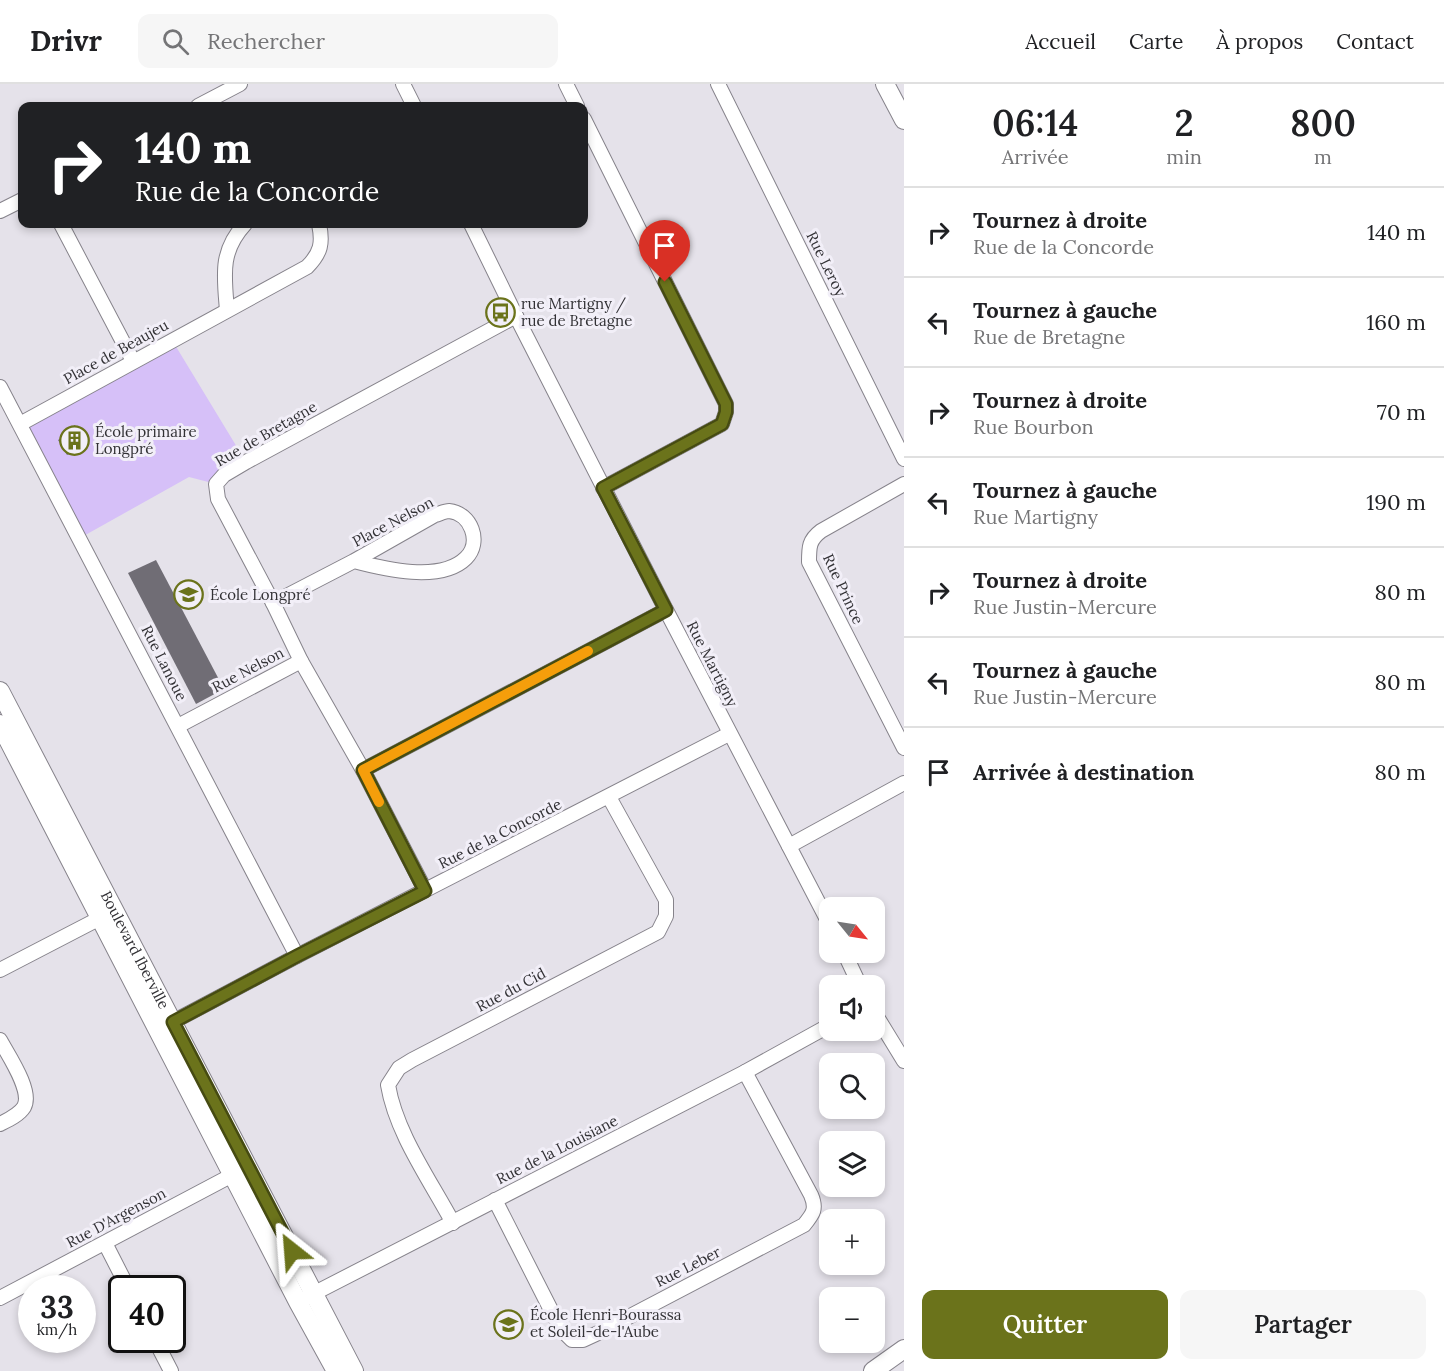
<!DOCTYPE html>
<html lang="fr">
<meta charset="utf-8">
<style>
body{margin:0;font-family:Lora,serif;background:#f6f6f6;color:#202124;height:100vh;display:flex;flex-direction:column;font-size:22px;white-space:nowrap}
*{box-sizing:border-box;margin:0}
p{font-size:20px;color:#757577}
.icon{flex:none;width:33px;height:33px;fill:none;stroke:currentColor;stroke-width:2;stroke-linecap:round;stroke-linejoin:round}
.map{position:relative;flex:1;overflow:hidden}
.panel{display:flex;flex-direction:column;background:#fff;width:540px}
.panel>*{flex:none}
.hud{position:absolute;left:18px;top:18px;width:570px;height:126px;border-radius:12px;box-shadow:0 3px 9px #0003;background:#202124;color:#fff;overflow:hidden}
.needle{width:39px;rotate:120deg}
.buttons{position:absolute;left:819px;top:813px;display:grid;gap:12px}
.buttons a{display:grid;place-items:center;width:66px;height:66px;border-radius:12px;background:#fff;box-shadow:0 3px 9px #0003;font-size:30px}
.speed{position:absolute;left:18px;top:1191px;display:flex;gap:12px;font-size:30px;font-weight:700;text-align:center}
.speed>*{display:grid;place-content:center;width:78px;height:78px;border-radius:50%;background:#fff;box-shadow:0 3px 9px #0003;line-height:1}
.speed small{font-size:15px;font-weight:400}
.speed .limit{border:3px solid #111;border-radius:9px;background:#fff;color:#111}
.pin{position:absolute;display:grid;place-items:center;width:51px;height:51px;color:#fff;margin:-62px -26px;border-radius:50% 50% 50% 0;rotate:-45deg;box-shadow:0 0 6px #0007}
.pin .icon{rotate:45deg}
.me{position:absolute;width:66px;margin:-33px;rotate:332deg;stroke-linejoin:round;filter:drop-shadow(0 0 4px #0008)}
.turn{display:flex;align-items:center;gap:21px;height:126px;padding:0 18px;font-size:27px}
.turn .icon{width:78px;height:78px;stroke-width:2.5}
.turn b{display:block;font-size:42px;line-height:51px}
.eta{display:flex;justify-content:space-evenly;align-items:center;height:102px;text-align:center}
.eta b{font-size:36px;font-weight:600;line-height:42px}
.button{display:flex;gap:12px;margin-top:auto;padding:12px 18px}
.button a{flex:1;height:69px;border-radius:12px;background:#6b731b;color:#fff;font-size:24px;font-weight:600;line-height:69px;text-align:center}
.button a+a{background:#f6f6f6;color:#202124}
ul{padding:0;list-style:none}
li{display:flex;align-items:center;gap:18px;height:90px;padding:0 18px;border-top:2px solid #e0e0e0}
li div{flex:1}
li b{display:block;font-size:22px}
li em{font-style:normal}
header{display:flex;align-items:center;gap:36px;box-sizing:border-box;height:84px;padding:0 30px;background:#fff;border-bottom:2px solid #e0e0e0}
header strong{font-size:28px}
nav{display:flex;gap:33px;margin-inline-start:auto;font-size:21px}
.search{width:420px;height:54px;background:#f6f6f6;display:flex;align-items:center;gap:15px;box-sizing:border-box;padding:0 21px;border-radius:12px;color:#757577;font-size:22px}
main{display:flex;flex:1;min-height:0}
.map>svg:first-child{display:block}
.green{fill:#d6c0f8}
.building{fill:#706d75}
.lines{fill:none;stroke-linecap:round;stroke-linejoin:round}
.street-casing{stroke:#86838b;stroke-width:16}
.secondary-casing{stroke:#86838b;stroke-width:20}
.street{stroke:#fff;stroke-width:14}
.secondary{stroke:#fff;stroke-width:18}
.route-casing{stroke:#464b12;stroke-width:15}
.route{stroke:#6b731b;stroke-width:10}
.slow{stroke:#f59e0b;stroke-width:10}
.labels{text-anchor:middle;stroke-width:6;stroke-linejoin:round;paint-order:stroke}
.street-label{font-size:15px;fill:#323135;stroke:#f2eff8}
.poi-label{font-size:15px;fill:#323135;stroke:#f2eff8;text-anchor:start}
</style>
<header>
<strong>Drivr</strong>
<div class="search"><svg class="icon" aria-label="search" viewBox="0 0 24 24"><circle cx="10" cy="10" r="6"/><path d="M15 15l6 6"/></svg>Rechercher</div>
<nav><a>Accueil</a><a>Carte</a><a>À propos</a><a>Contact</a></nav>
</header>
<main>
<div class="map">
<svg width="904" height="1287" viewBox="0 0 904 1287">
<rect width="100%" height="100%" fill="#e5e2ea"/>
<!-- green -->
<polygon class="green" points="172,256 246,378 216,400 189,393 80,454 20,340"/>
<!-- building -->
<g class="building">
<polygon points="75,341 77,346 81,343 89,359 67,371 58,356 68,350 66,347"/>
<polygon points="156,476 224,605 196,620 128,489"/>
</g>
<g class="lines">
<defs>
<g id="street">
<polyline points="403,0 414,22"/>
<polyline points="566,0 577,22"/>
<polyline points="718,0 904,375"/>
<polyline points="198,22 240,0"/>
<polyline points="584,35 726,320 726,328 722,340 603,404"/>
<polyline points="0,127 22,116"/>
<polyline points="61,140 133,277"/>
<polyline points="471,140 516,232 666,526 830,841"/>
<path d="M 227,226 C 224,191 220,167 245,140"/>
<polyline points="0,303 297,872"/>
<path d="M 20,340 L 307,183 C 321,169 323,159 319,140"/>
<path d="M 904,400 L 821,447 C 809,456 809,463 809,478 L 904,664"/>
<path d="M 273,519 L 354,477 L 435,431 C 439,430 445,427 449,427 C 471,429 482,458 466,474 C 441,499 384,485 354,477"/>
<polyline points="178,642 301,577"/>
<polyline points="363,686 666,526"/>
<polyline points="789,762 904,699"/>
<polyline points="425,806 363,686 301,577 273,519 218,415 216,400 224,391 246,378 516,232"/>
<polyline points="844,868 860,902"/>
<polyline points="0,886 106,831"/>
<polyline points="874,928 904,977"/>
<polyline points="165,942 297,872 729,650"/>
<path d="M 0,956 C 8,971 33,1007 24,1023 C 19,1031 8,1036 0,1040"/>
<path d="M 495,1116 L 554,1232 L 564,1248 L 572,1256 L 583,1256 L 596,1250 L 804,1141 C 813,1130 817,1125 811,1111 L 745,988"/>
<path d="M 453,1139 C 430,1096 396,1049 388,1001 L 399,984 L 412,976 L 658,848 L 666,832 L 666,816 L 609,713"/>
<polyline points="105,1159 128,1204"/>
<polyline points="0,1214 240,1087"/>
<polyline points="305,1214 745,988 830,941"/>
<polyline points="155,1256 171,1287"/>
</g>
<g id="secondary">
<polyline points="885,0 904,36"/>
<path id="s1" d="M 0,607 L 354,1287"/>
<polyline points="0,640 298,1218 336,1287"/>
<polyline points="873,1287 904,1265"/>
</g>
</defs>
<!-- street casing -->
<use href="#street" class="street-casing"/>
<!-- secondary casing -->
<use href="#secondary" class="secondary-casing"/>
<!-- street -->
<use href="#street" class="street"/>
<!-- secondary -->
<use href="#secondary" class="secondary"/>
</g>
<g class="lines">
<defs>
<polyline id="route" points="292,1167 173,938 297,872 425,807 363,686 666,526 603,404 722,340 726,328 726,320 665,198"/>
</defs>
<!-- route casing -->
<use href="#route" class="route-casing"/>
<!-- route -->
<use href="#route" class="route"/>
<!-- slow -->
<polyline class="slow" points="379,718 363,686 588,567"/>
</g>
<!-- icons -->
<defs>
<symbol id="bus-ring" viewBox="-11 -11 22 22"><circle r="9.5" fill="#f2eff8" stroke="#6b731b" stroke-width="1.5"/><path d="M-5-6H5V4H4V6H2V4H-2V6H-4V4H-5ZM-3.5-4V0h7V-4ZM-3.5 1.2v1.5H-2V1.2ZM2 1.2v1.5H3.5V1.2Z" fill="#6b731b"/></symbol>
<symbol id="building-ring" viewBox="-11 -11 22 22"><circle r="9.5" fill="#f2eff8" stroke="#6b731b" stroke-width="1.5"/><path d="M-4-6H4V6H1V3H-1V6H-4ZM-2.5-4.3h1.7v1.8h-1.7ZM.8-4.3h1.7v1.8H.8ZM-2.5-1h1.7V.8h-1.7ZM.8-1h1.7V.8H.8Z" fill="#6b731b"/></symbol>
<symbol id="school-ring" viewBox="-11 -11 22 22"><circle r="9.5" fill="#f2eff8" stroke="#6b731b" stroke-width="1.5"/><path d="M0-5L7-2L0 1L-7-2ZM-4 1L0 2.5L4 1V4Q0 6-4 4Z" fill="#6b731b"/></symbol>
</defs>
<g fill-rule="evenodd">
<use href="#bus-ring" x="484" y="212" width="33" height="33"/>
<use href="#building-ring" x="58" y="340" width="33" height="33"/>
<use href="#school-ring" x="172" y="494" width="33" height="33"/>
<use href="#school-ring" x="492" y="1224" width="33" height="33"/>
</g>
<g class="labels">
<!-- street labels -->
<g class="street-label">
<text transform="translate(826 180) rotate(64)" y="5">Rue Leroy</text>
<text transform="translate(116 268) rotate(-29)" y="5">Place de Beaujeu</text>
<text transform="translate(266 350) rotate(-30)" y="5">Rue de Bretagne</text>
<text transform="translate(393 438) rotate(-28)" y="5">Place Nelson</text>
<text transform="translate(843 505) rotate(65)" y="5">Rue Prince</text>
<text transform="translate(164 579) rotate(63)" y="5">Rue Lanoue</text>
<text transform="translate(712 580) rotate(63)" y="5">Rue Martigny</text>
<text transform="translate(248 586) rotate(-28)" y="5">Rue Nelson</text>
<text transform="translate(500 750) rotate(-27)" y="5">Rue de la Concorde</text>
<text dy="5" stroke="none"><textPath href="#s1" startOffset="292">Boulevard Iberville</textPath></text>
<text transform="translate(511 906) rotate(-28)" y="5">Rue du Cid</text>
<text transform="translate(557 1066) rotate(-27)" y="5">Rue de la Louisiane</text>
<text transform="translate(116 1134) rotate(-28)" y="5">Rue D'Argenson</text>
<text transform="translate(688 1183) rotate(-27)" y="5">Rue Leber</text>
</g>
<!-- poi labels -->
<g class="poi-label">
<text x="521" y="225">rue Martigny /<tspan x="521" dy="17">rue de Bretagne</tspan></text>
<text x="95" y="353">École primaire<tspan x="95" dy="17">Longpré</tspan></text>
<text x="210" y="516">École Longpré</text>
<text x="530" y="1236">École Henri-Bourassa<tspan x="530" dy="17">et Soleil-de-l'Aube</tspan></text>
</g>
</g>
</svg>
<div class="buttons">
<a><svg class="needle" viewBox="-14 -14 28 28"><path d="M0-13l5 13h-10z" fill="#e53935"/><path d="M0 13l5-13h-10z" fill="#757577"/></svg></a>
<a><svg class="icon" aria-label="sound" viewBox="0 0 24 24"><path d="M4 9h4l5-4v14l-5-4H4zM17 9q2 3 0 6"/></svg></a>
<a><svg class="icon" aria-label="search" viewBox="0 0 24 24"><circle cx="10" cy="10" r="6"/><path d="M15 15l6 6"/></svg></a>
<a><svg class="icon" aria-label="layers" viewBox="0 0 24 24"><path d="M12 4l9 5-9 5-9-5zM3 14l9 5 9-5"/></svg></a>
<a>+</a>
<a>−</a>
</div>
<div class="speed"><div>33<small>km/h</small></div><div class="limit">40</div></div>
<div class="pin" style="left:665px;top:198px;background:#d93025"><svg class="icon" aria-label="arrive" viewBox="0 0 24 24"><path d="M6 21V4h12l-3 4 3 4H6"/></svg></div>
<svg class="me" style="left:292px;top:1167px" viewBox="-20 -20 40 40"><path d="M0-17L14 15 0 8-14 15z" fill="#6b731b" stroke="#fff" stroke-width="4"/></svg>
<div class="hud">
<div class="turn"><svg class="icon" aria-label="right" viewBox="0 0 24 24"><path d="M7 20v-9h11M14 6l5 5-5 5"/></svg><div><b>140 m</b>Rue de la Concorde</div></div>
</div>
</div>
<section class="panel">
<div class="eta">
<div><b>06:14</b><p>Arrivée</p></div>
<div><b>2</b><p>min</p></div>
<div><b>800</b><p>m</p></div>
</div>
<ul>
<li><svg class="icon" aria-label="right" viewBox="0 0 24 24"><path d="M7 20v-9h11M14 6l5 5-5 5"/></svg><div><b>Tournez à droite</b><p>Rue de la Concorde</p></div><em>140 m</em></li>
<li><svg class="icon" aria-label="left" viewBox="0 0 24 24"><path d="M17 20v-9H6M10 6l-5 5 5 5"/></svg><div><b>Tournez à gauche</b><p>Rue de Bretagne</p></div><em>160 m</em></li>
<li><svg class="icon" aria-label="right" viewBox="0 0 24 24"><path d="M7 20v-9h11M14 6l5 5-5 5"/></svg><div><b>Tournez à droite</b><p>Rue Bourbon</p></div><em>70 m</em></li>
<li><svg class="icon" aria-label="left" viewBox="0 0 24 24"><path d="M17 20v-9H6M10 6l-5 5 5 5"/></svg><div><b>Tournez à gauche</b><p>Rue Martigny</p></div><em>190 m</em></li>
<li><svg class="icon" aria-label="right" viewBox="0 0 24 24"><path d="M7 20v-9h11M14 6l5 5-5 5"/></svg><div><b>Tournez à droite</b><p>Rue Justin-Mercure</p></div><em>80 m</em></li>
<li><svg class="icon" aria-label="left" viewBox="0 0 24 24"><path d="M17 20v-9H6M10 6l-5 5 5 5"/></svg><div><b>Tournez à gauche</b><p>Rue Justin-Mercure</p></div><em>80 m</em></li>
<li><svg class="icon" aria-label="arrive" viewBox="0 0 24 24"><path d="M6 21V4h12l-3 4 3 4H6"/></svg><div><b>Arrivée à destination</b></div><em>80 m</em></li>
</ul>
<div class="button"><a>Quitter</a><a>Partager</a></div>
</section>
</main>
